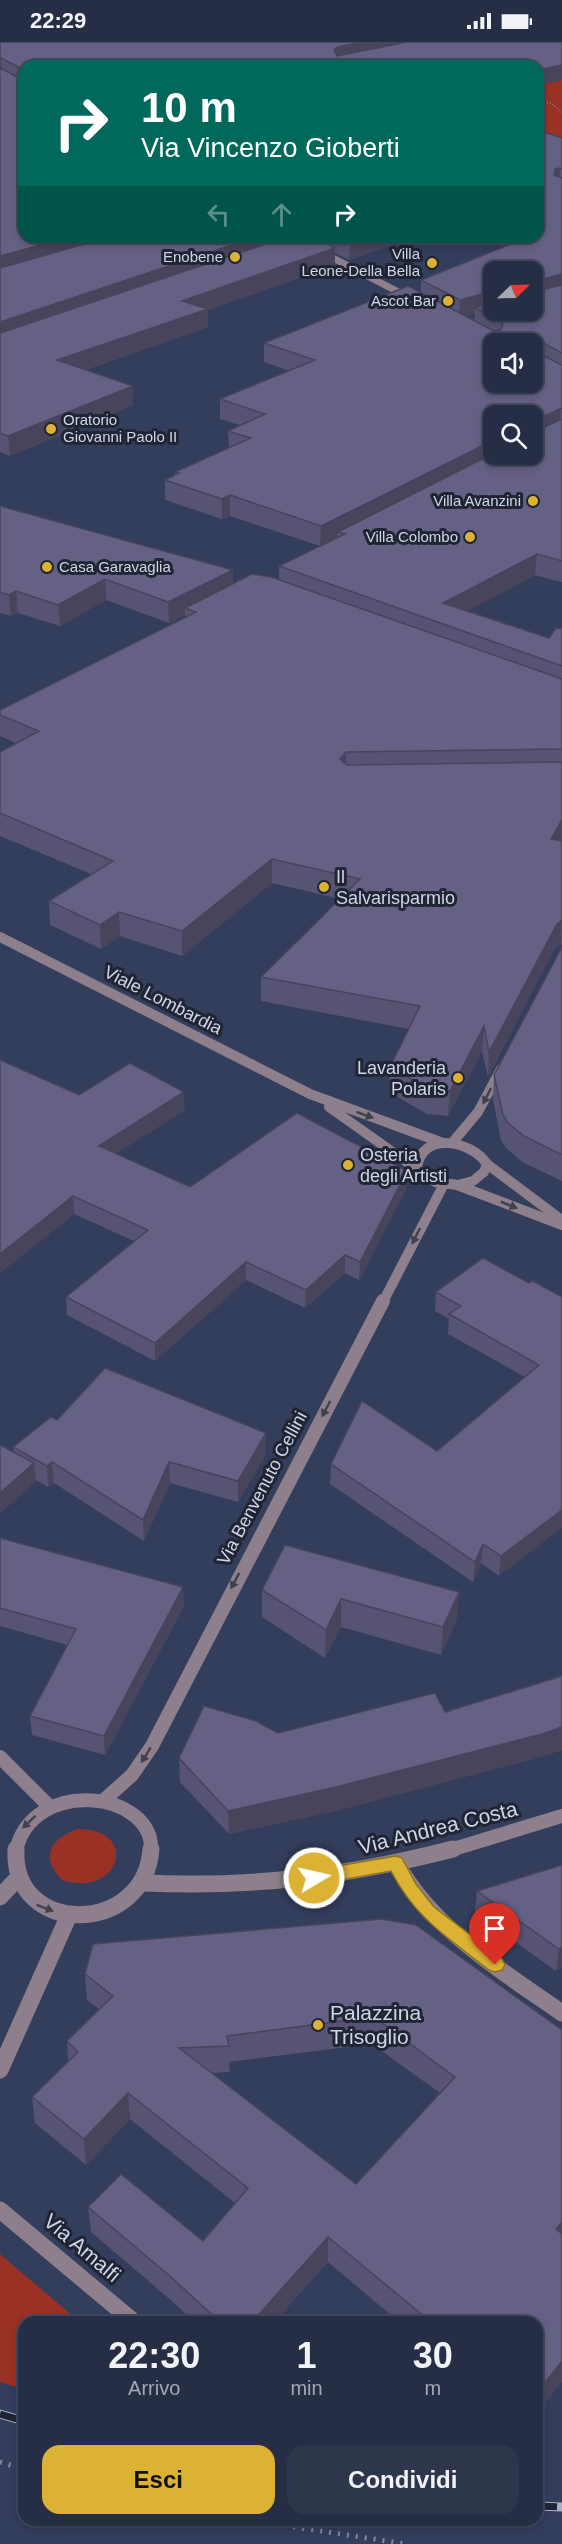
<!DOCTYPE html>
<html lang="it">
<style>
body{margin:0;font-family:Helvetica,sans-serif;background:#2e364c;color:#f1f3f6;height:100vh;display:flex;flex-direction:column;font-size:22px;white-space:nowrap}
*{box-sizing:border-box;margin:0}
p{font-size:20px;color:#a4a8b3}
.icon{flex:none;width:33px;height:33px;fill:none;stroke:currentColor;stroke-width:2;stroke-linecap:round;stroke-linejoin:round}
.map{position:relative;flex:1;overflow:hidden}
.drawer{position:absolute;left:18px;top:2274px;width:525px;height:210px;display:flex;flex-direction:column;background:#262e45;border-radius:18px;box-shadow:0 3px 9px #0003,0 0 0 2px #424a5e}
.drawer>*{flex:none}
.banner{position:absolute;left:18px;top:18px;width:526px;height:183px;border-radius:18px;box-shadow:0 3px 9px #0003,0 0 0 2px #424a5e;background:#00695c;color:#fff;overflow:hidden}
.needle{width:39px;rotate:67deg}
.controls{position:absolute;left:483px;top:219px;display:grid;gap:12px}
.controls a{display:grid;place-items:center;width:60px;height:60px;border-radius:12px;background:#262e45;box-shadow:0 3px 9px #0003,0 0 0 2px #424a5e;font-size:30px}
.pin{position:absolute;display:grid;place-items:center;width:51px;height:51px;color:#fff;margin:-62px -26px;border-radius:50% 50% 50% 0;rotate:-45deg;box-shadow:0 0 6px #0007}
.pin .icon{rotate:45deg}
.me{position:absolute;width:66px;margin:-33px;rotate:81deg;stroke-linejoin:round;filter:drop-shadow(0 0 4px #0008)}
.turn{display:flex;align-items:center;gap:21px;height:126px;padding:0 24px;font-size:27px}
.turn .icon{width:78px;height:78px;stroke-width:2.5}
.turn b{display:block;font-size:42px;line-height:51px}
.lanes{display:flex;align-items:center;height:57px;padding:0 24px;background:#0003;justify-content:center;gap:30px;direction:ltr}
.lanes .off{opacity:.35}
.eta{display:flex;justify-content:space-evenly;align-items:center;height:102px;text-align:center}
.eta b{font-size:36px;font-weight:700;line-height:42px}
.button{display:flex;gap:12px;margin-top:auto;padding:12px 24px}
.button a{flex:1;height:69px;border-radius:18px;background:#dbb233;color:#111;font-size:24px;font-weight:700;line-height:69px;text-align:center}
.button a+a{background:#2e364c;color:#f1f3f6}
.status{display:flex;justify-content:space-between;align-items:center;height:42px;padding:0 30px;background:#262e45;direction:ltr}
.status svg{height:16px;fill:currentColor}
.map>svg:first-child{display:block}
.green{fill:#993125}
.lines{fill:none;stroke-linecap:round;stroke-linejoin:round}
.path-far1{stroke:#8089a2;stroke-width:1.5;stroke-dasharray:1 2;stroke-linecap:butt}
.path{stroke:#8089a2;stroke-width:5;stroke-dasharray:2 7;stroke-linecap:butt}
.minor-far2{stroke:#8d7f8b;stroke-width:10}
.minor-far1{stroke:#8d7f8b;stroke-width:14}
.minor{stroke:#8d7f8b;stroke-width:17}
.tertiary-far2{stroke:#8d7f8b;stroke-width:5}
.tertiary-far1{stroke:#8d7f8b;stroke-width:7}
.tertiary{stroke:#8d7f8b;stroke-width:10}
.rail-casing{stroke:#a8b0c6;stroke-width:9}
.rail{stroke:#202533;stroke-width:7;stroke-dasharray:20;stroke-linecap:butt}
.wall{fill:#575372;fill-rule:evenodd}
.shaded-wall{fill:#47445c}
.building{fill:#656184;stroke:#47445c;stroke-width:1.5;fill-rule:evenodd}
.oneway{fill:#41404d}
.route{fill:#dbb233;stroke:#8e7421;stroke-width:1.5}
.poi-dot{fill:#dbb233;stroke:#202533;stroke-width:2}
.labels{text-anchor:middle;stroke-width:6;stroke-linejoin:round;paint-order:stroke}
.far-poi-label{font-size:15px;fill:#ced5e8;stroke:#202533;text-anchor:end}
.poi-label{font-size:18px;fill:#ced5e8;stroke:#202533;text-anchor:start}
.street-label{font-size:18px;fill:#ced5e8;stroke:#202533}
.near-street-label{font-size:21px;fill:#ced5e8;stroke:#202533}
.near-poi-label{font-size:21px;fill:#ced5e8;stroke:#202533;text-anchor:start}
</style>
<div class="status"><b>22:29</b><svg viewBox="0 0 49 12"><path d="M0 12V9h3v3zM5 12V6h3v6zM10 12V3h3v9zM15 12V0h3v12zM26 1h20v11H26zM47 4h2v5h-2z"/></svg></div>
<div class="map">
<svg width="562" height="2502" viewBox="0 0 562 2502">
<rect width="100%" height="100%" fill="#333d5c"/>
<!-- green -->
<g class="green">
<polygon points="562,38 562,107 538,112 538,43"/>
<path d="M 78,1787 C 142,1788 118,1857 62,1838 C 39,1815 51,1796 78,1787 Z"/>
<polygon points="0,2212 80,2280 24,2280 24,2347 0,2340"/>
</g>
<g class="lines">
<!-- path-far1 -->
<polyline class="path-far1" points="538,60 551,61 562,70"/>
<!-- path -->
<g class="path">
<polyline points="0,2420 24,2427"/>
<polyline points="249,2478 406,2502"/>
</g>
<!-- minor-far2 -->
<g class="minor-far2">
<polyline points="452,1101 478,1070 501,1027"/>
<polyline points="383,1260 444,1142"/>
</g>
<!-- minor-far1 -->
<g class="minor-far1">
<polyline points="0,1715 49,1764"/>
<polyline points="104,1758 132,1733 152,1704 383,1259"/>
<path d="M 16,1809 C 32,1734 155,1749 151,1809"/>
<polyline points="447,1809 562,1774"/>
</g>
<!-- minor -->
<g class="minor">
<path d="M 16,1807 C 11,1895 145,1894 151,1807"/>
<path d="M 396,1821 C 435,1889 499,1927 562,1971"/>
<path d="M 144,1841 C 252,1846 348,1834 453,1807"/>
<polyline points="0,1855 15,1839"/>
<polyline points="0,2028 69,1873"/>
<polyline points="0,2168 134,2280"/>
</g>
<!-- tertiary-far2 -->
<polyline class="tertiary-far2" points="293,195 330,214"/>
<!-- tertiary-far1 -->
<polyline class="tertiary-far1" points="327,213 410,256"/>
<!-- tertiary -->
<g class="tertiary">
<polyline points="0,895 310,1052 443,1101"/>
<path d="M 329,1065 L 435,1140 L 458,1143 L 473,1139 L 484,1130 L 487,1122 C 471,1098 421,1089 417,1126"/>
<polyline points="487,1122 559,1176"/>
<polyline points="457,1143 562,1183"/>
</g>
<defs>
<g id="rail">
<polyline points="0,2372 24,2379"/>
<polyline points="537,2464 562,2465"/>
</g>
</defs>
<!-- rail casing -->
<use href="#rail" class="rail-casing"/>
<!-- rail -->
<use href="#rail" class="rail"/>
</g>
<!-- wall -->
<g class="wall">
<polygon points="0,0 562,0 562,38 538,43 538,24 24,24 24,195 416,195 349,218 335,211 335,223 208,268 208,285 85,328 133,363 10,414 0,410"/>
<path d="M 562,96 L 562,540 L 561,540 L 535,533 L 467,569 L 549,596 L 562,587 L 562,902 L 555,906 L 488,1035 L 482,1009 L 448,1074 L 427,1072 L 389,1050 L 390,1025 L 409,987 L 261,959 L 261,935 L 340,857 L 272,841 L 182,914 L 120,894 L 101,907 L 50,883 L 49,859 L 91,832 L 0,794 L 0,710 L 16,701 L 0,694 L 0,668 L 185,576 L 185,573 L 169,581 L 106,558 L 60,584 L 18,571 L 11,574 L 0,571 L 0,464 L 233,542 L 279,538 L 279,524 L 320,504 L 230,474 L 222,477 L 165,458 L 165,438 L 175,433 L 175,430 L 229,406 L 228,389 L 240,383 L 220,377 L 220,357 L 289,329 L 264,320 L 264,301 L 421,250 L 421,238 L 523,197 L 522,195 L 538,195 ZM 494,230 L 532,230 L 532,268 L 494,268 ZM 475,272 L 474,278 L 467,274 ZM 494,374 L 532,374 L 532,412 L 494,412 Z"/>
<polygon points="562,905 562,1139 522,1120 506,1106 501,1098 493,1058 494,1033"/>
<polygon points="0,1018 79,1053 185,1068 115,1112 190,1145 406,1147 359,1238 345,1231 305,1266 246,1238 155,1319 67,1273 66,1255 134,1199 74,1172 0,1231"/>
<polygon points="529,1241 562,1255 499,1534 481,1521 473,1540 330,1442 331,1422 437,1409 525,1335 448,1292 449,1277 435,1269 436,1250"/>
<polygon points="57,1378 266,1412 238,1460 170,1441 144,1499 54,1441 48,1445 36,1438 36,1439 0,1471 0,1403 14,1410 13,1405"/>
<polygon points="0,1496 183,1545 184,1564 105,1713 32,1693 30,1674 67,1603 0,1584"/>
<polygon points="285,1503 457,1577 441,1613 341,1585 325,1616 262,1575 262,1548"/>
<polygon points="562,1634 562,1708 540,1715 335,1769 229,1792 180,1740 179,1716 278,1691 445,1670"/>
<polygon points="562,1823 562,1925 556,1929 475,1871 477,1849"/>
<path d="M 85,1932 L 562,1988 L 562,2339 L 537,2371 L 537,2280 L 399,2280 L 328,2220 L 274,2280 L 194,2280 L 173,2260 L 91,2190 L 88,2165 L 203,2199 L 235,2161 L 130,2077 L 86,2123 L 35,2081 L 32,2055 L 68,2019 L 67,1999 L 99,1967 L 87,1958 ZM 372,2002 L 440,2051 L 356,2142 L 211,2031 L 230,2030 L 229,2020 Z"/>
</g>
<!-- shaded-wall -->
<g class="shaded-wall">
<polygon points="361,0 432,0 338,19 334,8 338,5"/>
<polygon points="0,16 1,16 2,31 0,31"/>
<polygon points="562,23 562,38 538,43 538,28"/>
<polygon points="560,126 559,142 553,150 555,127"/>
<polygon points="70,195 132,195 0,232 0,214"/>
<polygon points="256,195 292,195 0,299 0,280"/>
<polygon points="367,195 416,195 349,218 350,201"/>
<polygon points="335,206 335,223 208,268 208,285 58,337 57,318 182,259"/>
<polygon points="562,232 561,249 532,257 532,240"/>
<polygon points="494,249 494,267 475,266 475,272 459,276 460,258"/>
<polygon points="536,297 535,316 532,317 532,302 528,302 529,299"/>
<polygon points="133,344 133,363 10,414 8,394"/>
<polygon points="561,365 560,385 532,398 532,380"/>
<polygon points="494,398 494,412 338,490 337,496 320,505 321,484"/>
<polygon points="230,453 230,474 222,477 222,457"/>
<polygon points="537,512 535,533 443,582 443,561"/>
<polygon points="233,528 233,549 185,566 185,573 169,581 168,560"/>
<polygon points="105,537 106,558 60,584 58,563"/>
<polygon points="16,549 18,571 11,574 9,553"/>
<polygon points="346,710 346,733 340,717"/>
<polygon points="562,778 562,798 549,820 551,797"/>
<polygon points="272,817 272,841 182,914 182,889"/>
<polygon points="119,870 120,894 101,907 100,883"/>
<polygon points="562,878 561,902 555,906 488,1035 489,1010 557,882"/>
<polygon points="484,984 482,1009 448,1074 450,1049"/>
<polygon points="184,1050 185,1068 100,1122 99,1104"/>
<polygon points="407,1129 406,1147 359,1238 360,1220"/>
<polygon points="73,1154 74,1172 0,1231 0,1212"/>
<polygon points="345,1213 345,1231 305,1266 306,1248"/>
<polygon points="246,1220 246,1238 155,1319 155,1301"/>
<polygon points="266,1391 266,1412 238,1460 238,1439"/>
<polygon points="52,1420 54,1441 48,1445 47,1424"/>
<polygon points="169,1420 170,1441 144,1499 143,1478"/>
<polygon points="34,1421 36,1439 0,1471 0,1451"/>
<polygon points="562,1468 562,1486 499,1534 501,1514"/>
<polygon points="483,1502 481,1521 473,1540 475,1520"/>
<polygon points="183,1545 184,1564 105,1713 104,1694"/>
<polygon points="459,1550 457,1577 441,1613 443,1585"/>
<polygon points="341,1557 341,1585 325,1616 326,1588"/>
<polygon points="562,1685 562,1708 540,1715 335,1769 229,1792 228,1769"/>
<polygon points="562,1905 562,1925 556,1929 559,1907"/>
<polygon points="128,2051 130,2077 86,2123 84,2097"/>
<polygon points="562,2180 562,2201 556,2187"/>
<polygon points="328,2195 328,2220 274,2280 252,2280"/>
<polygon points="562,2319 562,2339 537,2371 537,2351"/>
</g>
<!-- building -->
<g class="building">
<polygon points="0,0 361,0 338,5 334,8 337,14 407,0 562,0 562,23 538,28 538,24 24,24 24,28 1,16 0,16"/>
<polygon points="0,26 23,38 24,37 24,195 70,195 0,214"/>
<polygon points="538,88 562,96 562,127 560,126 555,127 554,133 562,136 562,232 532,240 532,230 494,230 494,249 460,258 421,238 529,195 538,195"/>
<polygon points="109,195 256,195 0,280 0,226"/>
<polygon points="287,195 315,195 335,206 182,259 208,267 57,318 133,344 8,394 0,391 0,291"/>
<polygon points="337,195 367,195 350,201"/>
<polygon points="562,243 562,311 536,297 529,299 529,302 494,302 494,340 532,340 532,308 562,323 562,366 532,380 532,374 494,374 494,398 321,484 230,453 222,457 165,438 179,431 175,430 251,396 228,389 265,372 220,357 315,318 264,301 408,244 494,289 500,288 503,283 500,279 475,266 494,261 494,268 532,268 532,250"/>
<polygon points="562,377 562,519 537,512 443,561 549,596 556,586 562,587 562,624 279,524 345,492 338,490 494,411 494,412 532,412 532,391"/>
<polygon points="0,464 233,528 168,560 105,537 58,563 16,549 9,553 0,550"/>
<polygon points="252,532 271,535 562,637 562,707 346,710 340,717 347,723 562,720 562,778 551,797 562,799 562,878 557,882 489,1010 484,984 450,1049 429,1047 390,1025 420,964 261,935 360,837 272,817 182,889 119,870 100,883 49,859 113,819 0,771 0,710 39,689 0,673 0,668 196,570 185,566"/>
<polygon points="562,905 562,1113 524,1094 508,1081 503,1073 494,1033"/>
<polygon points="0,1018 79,1053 130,1021 184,1050 99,1104 190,1145 297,1071 407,1129 360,1220 345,1213 306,1248 246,1220 155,1301 66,1255 148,1188 73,1154 0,1212"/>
<polygon points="483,1216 529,1241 533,1239 562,1255 562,1468 501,1514 483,1502 475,1520 331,1422 362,1359 437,1409 539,1323 449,1272 461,1264 436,1250"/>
<polygon points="105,1326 266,1391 238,1439 169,1420 143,1478 52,1420 47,1424 13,1405 51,1375 57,1378"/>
<polygon points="0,1403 34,1421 0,1451"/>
<polygon points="0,1496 183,1545 104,1694 30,1674 76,1587 0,1566"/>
<polygon points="285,1503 459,1550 443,1585 341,1557 326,1588 262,1548"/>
<polygon points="562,1634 562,1685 542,1692 336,1745 228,1769 179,1716 204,1664 256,1679 278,1691 435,1651 445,1670"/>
<polygon points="562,1823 562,1905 559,1907 477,1849"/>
<path d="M 382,1877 L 416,1883 L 562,1988 L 562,2180 L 556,2187 L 562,2192 L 562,2319 L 537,2351 L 537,2280 L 431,2280 L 328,2195 L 252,2280 L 220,2280 L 171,2235 L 88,2165 L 121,2132 L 203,2199 L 248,2146 L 128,2051 L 84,2097 L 32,2055 L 78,2010 L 67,1999 L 113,1954 L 85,1932 L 93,1902 ZM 374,1975 L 455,2035 L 356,2142 L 179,2006 L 229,2004 L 227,1994 Z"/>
</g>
<!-- one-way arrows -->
<defs><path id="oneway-solid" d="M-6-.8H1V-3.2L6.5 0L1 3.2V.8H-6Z" transform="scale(1.5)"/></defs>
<g class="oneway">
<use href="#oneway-solid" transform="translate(487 1054) rotate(117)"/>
<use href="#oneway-solid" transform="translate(365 1073) rotate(20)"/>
<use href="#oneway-solid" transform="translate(509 1163) rotate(22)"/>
<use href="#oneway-solid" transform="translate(416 1194) rotate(117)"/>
<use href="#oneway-solid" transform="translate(326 1367) rotate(118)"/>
<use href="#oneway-solid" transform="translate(235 1539) rotate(118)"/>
<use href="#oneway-solid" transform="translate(146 1713) rotate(122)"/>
<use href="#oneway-solid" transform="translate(29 1780) rotate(136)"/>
<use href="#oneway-solid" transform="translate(45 1866) rotate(21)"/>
</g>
<!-- route -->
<path class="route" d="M 396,1814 L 402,1816 L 416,1842 L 434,1865 L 502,1917 L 505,1923 L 502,1928 L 495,1930 L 489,1928 C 448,1896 416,1877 391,1829 L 314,1843 L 308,1841 L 305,1836 L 308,1831 L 314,1828 Z"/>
<!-- markers -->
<g class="poi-dot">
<circle cx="235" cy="215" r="6"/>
<circle cx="432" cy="221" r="6"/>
<circle cx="448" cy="259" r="6"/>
<circle cx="51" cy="387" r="6"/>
<circle cx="533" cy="459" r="6"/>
<circle cx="470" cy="495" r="6"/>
<circle cx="47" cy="525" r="6"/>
<circle cx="324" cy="845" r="6"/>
<circle cx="458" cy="1036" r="6"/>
<circle cx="348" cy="1123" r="6"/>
<circle cx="318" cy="1983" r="6"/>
</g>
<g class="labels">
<!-- far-poi labels -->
<g class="far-poi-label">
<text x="420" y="217">Villa<tspan x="420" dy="17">Leone-Della Bella</tspan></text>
<text x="223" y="220">Enobene</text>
<text x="436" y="264">Ascot Bar</text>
<text x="63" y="383" text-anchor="start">Oratorio<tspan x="63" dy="17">Giovanni Paolo II</tspan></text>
<text x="521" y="464">Villa Avanzini</text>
<text x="458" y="500">Villa Colombo</text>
<text x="59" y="530" text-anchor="start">Casa Garavaglia</text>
</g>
<!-- poi labels -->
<g class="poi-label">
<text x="336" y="841">Il<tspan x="336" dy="21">Salvarisparmio</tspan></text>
<text x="446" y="1032" text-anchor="end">Lavanderia<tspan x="446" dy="21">Polaris</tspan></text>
<text x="360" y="1119">Osteria<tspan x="360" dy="21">degli Artisti</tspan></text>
</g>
<!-- street labels -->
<g class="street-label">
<text transform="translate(163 958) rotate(27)" y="6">Viale Lombardia</text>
<text transform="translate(262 1446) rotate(-62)" y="6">Via Benvenuto Cellini</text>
</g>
<!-- near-street labels -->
<g class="near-street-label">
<text transform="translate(438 1786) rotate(-14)" y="7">Via Andrea Costa</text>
<text transform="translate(82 2206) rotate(40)" y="7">Via Amalfi</text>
</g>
<!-- near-poi labels -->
<g class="near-poi-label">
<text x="330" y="1978">Palazzina<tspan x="330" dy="24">Trisoglio</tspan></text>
</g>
</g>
</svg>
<div class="controls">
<a><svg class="needle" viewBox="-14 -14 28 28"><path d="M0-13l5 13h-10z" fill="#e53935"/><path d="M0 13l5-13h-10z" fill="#a4a8b3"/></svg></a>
<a><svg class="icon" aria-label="sound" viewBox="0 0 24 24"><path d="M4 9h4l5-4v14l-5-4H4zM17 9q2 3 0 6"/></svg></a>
<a><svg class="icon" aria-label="search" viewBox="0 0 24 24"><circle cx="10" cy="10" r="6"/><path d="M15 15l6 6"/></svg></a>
</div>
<div class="pin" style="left:495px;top:1923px;background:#d93025"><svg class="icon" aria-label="arrive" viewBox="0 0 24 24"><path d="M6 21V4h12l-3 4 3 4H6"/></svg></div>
<svg class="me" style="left:314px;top:1836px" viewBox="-20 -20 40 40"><circle r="17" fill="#dbb233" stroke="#fff" stroke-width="3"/><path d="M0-11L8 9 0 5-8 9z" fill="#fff"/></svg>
<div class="banner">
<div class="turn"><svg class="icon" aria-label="right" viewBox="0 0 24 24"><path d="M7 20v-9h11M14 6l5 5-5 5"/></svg><div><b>10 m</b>Via Vincenzo Gioberti</div></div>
<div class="lanes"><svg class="icon off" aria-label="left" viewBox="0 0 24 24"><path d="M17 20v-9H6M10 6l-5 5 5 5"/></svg><svg class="icon off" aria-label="ahead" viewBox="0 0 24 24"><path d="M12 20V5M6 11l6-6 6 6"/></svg><svg class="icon" aria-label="right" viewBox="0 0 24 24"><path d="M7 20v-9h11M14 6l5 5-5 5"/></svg></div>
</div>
<section class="drawer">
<div class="eta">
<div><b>22:30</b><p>Arrivo</p></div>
<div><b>1</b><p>min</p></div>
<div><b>30</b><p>m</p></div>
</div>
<div class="button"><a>Esci</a><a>Condividi</a></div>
</section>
</div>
